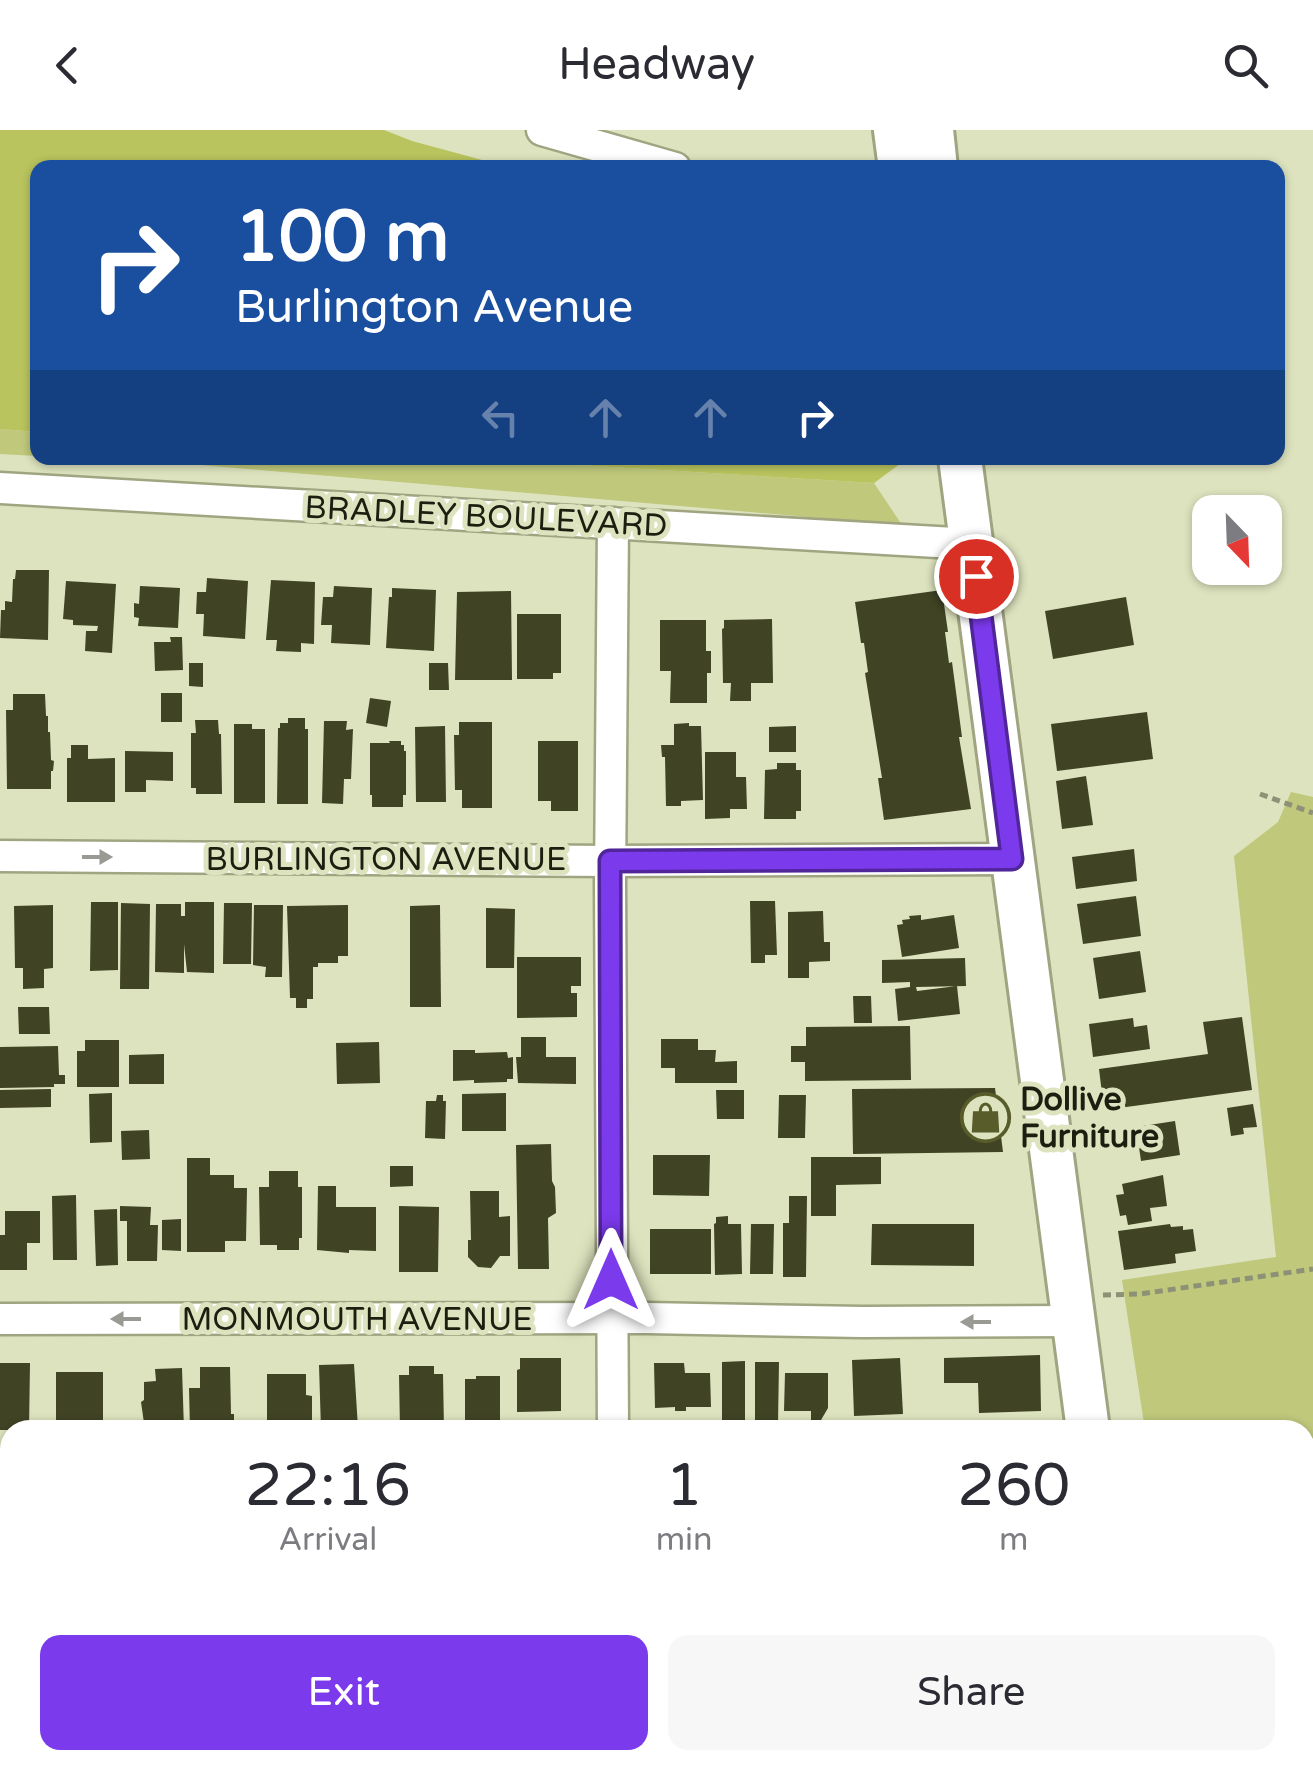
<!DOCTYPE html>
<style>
body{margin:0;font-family:"Varela Round",sans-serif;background:#f7f7f7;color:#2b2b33;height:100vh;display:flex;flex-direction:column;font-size:38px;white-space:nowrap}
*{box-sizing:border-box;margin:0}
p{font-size:32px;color:#7c7c81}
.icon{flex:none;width:55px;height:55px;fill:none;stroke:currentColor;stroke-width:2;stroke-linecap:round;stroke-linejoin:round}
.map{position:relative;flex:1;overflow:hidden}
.drawer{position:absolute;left:0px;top:1290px;width:1315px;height:350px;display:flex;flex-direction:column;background:#fff;border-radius:30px 30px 0 0;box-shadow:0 2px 8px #0004}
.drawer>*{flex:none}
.guide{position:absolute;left:30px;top:30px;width:1255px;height:305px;border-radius:20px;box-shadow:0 2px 8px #0004;background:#1a4fa0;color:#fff;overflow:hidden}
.needle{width:65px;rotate:157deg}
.fabs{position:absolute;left:1192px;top:365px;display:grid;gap:20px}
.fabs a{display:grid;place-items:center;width:90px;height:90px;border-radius:20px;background:#fff;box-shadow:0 2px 8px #0004;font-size:50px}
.pin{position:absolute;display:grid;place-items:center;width:85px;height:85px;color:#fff;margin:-42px;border:5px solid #fff;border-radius:50%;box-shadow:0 2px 10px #0007}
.me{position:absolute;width:110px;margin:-55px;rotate:0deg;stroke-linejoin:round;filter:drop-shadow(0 0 8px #0008)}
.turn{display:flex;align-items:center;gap:35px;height:210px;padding:0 40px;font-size:45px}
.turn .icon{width:130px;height:130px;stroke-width:2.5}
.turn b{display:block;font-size:70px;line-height:85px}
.lanes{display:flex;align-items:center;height:95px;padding:0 40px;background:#0003;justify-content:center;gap:50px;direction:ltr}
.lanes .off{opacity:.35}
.eta{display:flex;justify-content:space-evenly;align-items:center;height:170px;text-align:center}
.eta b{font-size:60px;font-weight:600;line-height:70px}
.primary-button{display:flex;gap:20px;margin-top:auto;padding:20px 40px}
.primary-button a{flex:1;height:115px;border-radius:20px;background:#7c3aed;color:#fff;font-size:40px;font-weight:600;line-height:115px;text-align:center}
.primary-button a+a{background:#f7f7f7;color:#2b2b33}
header{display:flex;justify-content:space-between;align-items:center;height:130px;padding:0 40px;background:#fff;font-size:45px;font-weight:600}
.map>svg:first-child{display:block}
.green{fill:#bfc87b}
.water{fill:#b9c45e}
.building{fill:#404324}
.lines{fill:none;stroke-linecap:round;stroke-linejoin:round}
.street-casing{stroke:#a0a481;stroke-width:35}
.secondary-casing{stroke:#a0a481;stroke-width:48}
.path{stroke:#8d9276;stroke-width:5;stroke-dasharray:8 5;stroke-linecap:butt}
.street{stroke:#fff;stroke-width:30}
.secondary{stroke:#fff;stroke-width:42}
.oneway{fill:#999a93}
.route-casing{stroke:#51269a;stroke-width:25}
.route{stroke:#7c3aed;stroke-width:18}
.labels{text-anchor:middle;stroke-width:10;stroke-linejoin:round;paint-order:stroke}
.street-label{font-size:32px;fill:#1c1e10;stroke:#dde3be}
.poi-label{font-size:32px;font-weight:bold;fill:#1c1e10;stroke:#dde3be;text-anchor:start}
</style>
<header><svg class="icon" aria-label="back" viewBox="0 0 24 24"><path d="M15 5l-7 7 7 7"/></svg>Headway<svg class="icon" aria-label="search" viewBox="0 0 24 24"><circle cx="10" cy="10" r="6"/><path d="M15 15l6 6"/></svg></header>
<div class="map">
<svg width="1313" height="1640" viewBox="0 0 1313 1640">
<rect width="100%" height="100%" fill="#dde3be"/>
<!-- green -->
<g class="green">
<polygon points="0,299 37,302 37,326 0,324"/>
<polygon points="67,328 462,328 874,353 902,395 178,333"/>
<polygon points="1291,662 1313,667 1313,1390 1305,1392 1305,1300 1145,1300 1122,1150 1276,1127 1234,726 1278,692"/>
</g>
<!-- water -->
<g class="water">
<polygon points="0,0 384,0 412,11 508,37 38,38 37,302 0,299"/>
<polygon points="462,328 908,328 874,353"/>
</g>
<!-- building -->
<g class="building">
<polygon points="16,440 49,440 48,510 0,508 1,480 5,480 5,471 12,472 13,449 15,449"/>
<polygon points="207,448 248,451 245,509 203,506 204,484 196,484 197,462 206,462"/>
<polygon points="271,450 315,452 314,514 301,513 301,522 276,521 277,510 266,510"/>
<polygon points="66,451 116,454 112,523 85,521 86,501 97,501 98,496 73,495 73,490 63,489"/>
<polygon points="140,456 180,458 178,498 138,496 139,488 134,487 134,473 139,474"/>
<polygon points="334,456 372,458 370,515 331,513 332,495 321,495 323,467 333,467"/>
<polygon points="392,458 436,460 434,521 386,518 389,467 392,467"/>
<polygon points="942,460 948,502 945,502 949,533 952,532 962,607 959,607 971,679 884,690 878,648 882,648 865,543 868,542 864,513 861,513 855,472"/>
<polygon points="511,461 512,550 455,550 457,462"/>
<polygon points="1126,467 1134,515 1053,529 1045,481"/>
<polygon points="517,484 561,484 561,543 553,543 553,549 517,549"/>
<polygon points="772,489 773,553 751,553 751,571 730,571 731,553 723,553 722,499 724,498 724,490"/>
<polygon points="660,490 706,490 706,521 711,521 711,543 707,543 707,573 670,573 671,541 660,541"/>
<polygon points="170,507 182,507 183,540 155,541 154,512 171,512"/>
<polygon points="189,533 203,533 203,557 189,556"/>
<polygon points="429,533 448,533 449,560 429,560"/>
<rect x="161" y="563" width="21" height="29"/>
<polygon points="13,564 45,564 46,586 48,586 48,602 50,602 51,630 54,631 53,641 51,641 51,659 7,659 6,580 13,580"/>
<polygon points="370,568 391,571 387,597 366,593"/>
<polygon points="1147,582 1153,629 1057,641 1051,594"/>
<polygon points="288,588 305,588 305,599 308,599 308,674 277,674 278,598 280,598 280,593 288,593"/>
<polygon points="195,590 218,590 219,604 221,604 222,664 196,664 196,658 191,658 191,603 196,603"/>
<polygon points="324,591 347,591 346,600 353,599 351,649 344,649 343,674 322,673"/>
<polygon points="459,592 492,592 492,678 462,678 462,660 455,660 454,605 459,605"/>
<polygon points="689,593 689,596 701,596 703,670 681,671 681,676 666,676 665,627 662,627 661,615 674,615 674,594"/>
<polygon points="234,594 252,594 252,599 265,599 265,673 234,673"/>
<polygon points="445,596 446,672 416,672 415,597"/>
<polygon points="796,596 796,622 769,622 769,597"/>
<polygon points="389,611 401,611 401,615 404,615 404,621 406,621 406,665 403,665 403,677 372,677 372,665 370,665 370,613 390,613"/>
<polygon points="538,611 578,611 578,681 551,681 551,671 538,671"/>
<polygon points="71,615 88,615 88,629 115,628 115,672 67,672 67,628 71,628"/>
<polygon points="125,621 173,622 173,651 146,650 146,662 125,662"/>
<polygon points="705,622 736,622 736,647 746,647 747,679 730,679 730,688 705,689"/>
<polygon points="777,633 796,633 796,640 801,640 801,681 796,681 796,689 764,689 765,640 777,639"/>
<polygon points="1086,646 1093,695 1062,699 1056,651"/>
<polygon points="1134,719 1137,751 1076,759 1072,727"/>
<polygon points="1136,766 1141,806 1083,814 1077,774"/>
<polygon points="750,771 775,771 777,825 765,825 765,833 751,833"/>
<polygon points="91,772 118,772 118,840 90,841"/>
<polygon points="185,772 214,772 214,843 187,842 184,814 184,843 155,842 156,774 181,774 181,786 185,786"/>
<polygon points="121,773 150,774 149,859 120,859"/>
<polygon points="224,773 252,773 251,834 223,834"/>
<polygon points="53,775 53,838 44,839 44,858 23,859 23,838 15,838 14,776"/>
<polygon points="254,775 283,775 282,847 265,847 266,837 253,835"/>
<polygon points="348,775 348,826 338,826 338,833 318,833 318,837 313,837 313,869 307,869 307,878 296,878 296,868 290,868 287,776"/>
<polygon points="440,775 441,877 410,877 410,776"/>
<polygon points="486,778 515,779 514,838 486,838"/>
<polygon points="823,781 824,812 830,812 830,831 809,832 809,848 788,848 788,782"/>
<polygon points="921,785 921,790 954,785 959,818 902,827 897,795 903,794 902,790 910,789 909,786"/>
<polygon points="1140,821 1146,862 1099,869 1093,828"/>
<polygon points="517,827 581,827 581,856 571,856 571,863 577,863 577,887 517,888"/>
<polygon points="965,828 966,856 916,857 917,861 957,856 960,884 898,891 895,859 910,857 910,852 882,853 882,830"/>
<polygon points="853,866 871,866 872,893 854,893"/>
<polygon points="18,877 49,877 50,904 19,904"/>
<polygon points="1242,887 1252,960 1104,980 1099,939 1208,924 1203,892"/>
<polygon points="1133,888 1134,897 1147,895 1150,919 1093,927 1089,894"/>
<polygon points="910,896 911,950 805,951 805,932 791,932 791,916 806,916 806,897"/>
<polygon points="521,907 546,907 546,927 576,927 576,954 518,953 516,927 521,927"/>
<polygon points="661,909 698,909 698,920 716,920 715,932 737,931 737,953 675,953 675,938 661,938"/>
<polygon points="85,910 119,910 119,957 77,957 77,921 85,921"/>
<polygon points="379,912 380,953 337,954 336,913"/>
<polygon points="58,916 59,945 65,945 65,954 54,954 54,957 0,958 0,917"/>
<polygon points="453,920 475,920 475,923 507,922 508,928 513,927 513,949 507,949 507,952 474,953 474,950 453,951"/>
<polygon points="164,924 164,954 129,954 129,925"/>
<polygon points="995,958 1003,1022 853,1024 852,959"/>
<polygon points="51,959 51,977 0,978 0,960"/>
<polygon points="716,960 744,960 744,989 717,989"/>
<polygon points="112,963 112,1012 90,1013 89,964"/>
<polygon points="506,963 506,1001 462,1001 462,964"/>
<polygon points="437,965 443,965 443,971 446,971 445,1009 425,1008 426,971 436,971"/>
<polygon points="779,965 806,965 805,1008 778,1008"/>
<polygon points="1253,974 1257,997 1243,998 1244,1004 1231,1006 1227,978"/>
<polygon points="1175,991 1180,1025 1141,1031 1136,997"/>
<polygon points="149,1000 150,1029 122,1030 121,1001"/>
<polygon points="551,1014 552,1051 555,1057 556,1083 548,1088 549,1139 518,1139 516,1015"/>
<polygon points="653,1025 710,1025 709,1066 653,1065"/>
<polygon points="811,1027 881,1027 881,1054 836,1055 836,1086 811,1086"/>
<polygon points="187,1028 210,1028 210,1045 234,1045 234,1058 247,1058 246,1111 225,1111 225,1122 187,1122"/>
<polygon points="390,1036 413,1036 413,1056 390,1057"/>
<polygon points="269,1041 298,1041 298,1057 302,1057 302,1108 299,1108 299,1120 277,1120 277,1115 260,1115 259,1057 269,1057"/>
<polygon points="1163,1045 1167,1076 1150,1078 1152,1091 1128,1095 1126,1085 1120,1086 1116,1065 1124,1064 1122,1054"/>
<polygon points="318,1056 336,1056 336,1077 376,1077 376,1121 349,1120 349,1123 317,1120"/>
<polygon points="470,1061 499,1061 499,1087 510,1086 510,1126 500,1126 491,1138 478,1137 468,1127 468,1110 471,1110"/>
<polygon points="76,1065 77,1130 53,1130 52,1066"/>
<polygon points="789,1066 807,1066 806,1147 783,1147 783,1093 789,1093"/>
<polygon points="120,1076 151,1077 150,1095 158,1095 157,1131 127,1131 127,1091 120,1091"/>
<polygon points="399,1076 439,1077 438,1142 399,1142"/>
<polygon points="117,1079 118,1135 96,1136 94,1080"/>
<polygon points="5,1081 40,1081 40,1113 27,1113 27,1140 0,1140 0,1105 5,1105"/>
<polygon points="728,1086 728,1094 741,1094 742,1144 715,1145 714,1094 716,1093 716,1087"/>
<polygon points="181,1089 181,1121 162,1120 162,1090"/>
<polygon points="751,1094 774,1094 773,1144 750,1144"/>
<polygon points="872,1094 974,1094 974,1136 871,1135"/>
<polygon points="1170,1094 1171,1097 1183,1096 1183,1100 1193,1099 1196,1121 1175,1124 1176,1133 1124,1140 1118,1101"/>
<rect x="650" y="1099" width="61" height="45"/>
<polygon points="1040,1225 1041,1281 979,1283 978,1253 944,1253 944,1228"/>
<polygon points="520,1228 561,1228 561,1281 517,1282 517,1240 520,1239"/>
<polygon points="900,1228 903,1284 854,1286 852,1230"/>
<polygon points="745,1231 745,1294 722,1293 722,1232"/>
<polygon points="755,1232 779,1232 778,1294 755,1294"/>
<polygon points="0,1233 30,1233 29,1300 0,1300"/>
<polygon points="654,1233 684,1233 685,1243 710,1243 711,1277 686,1277 686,1281 675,1281 675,1277 655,1278"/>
<polygon points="354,1234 358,1298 321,1300 319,1235"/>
<polygon points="409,1236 434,1236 434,1244 443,1244 444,1300 400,1300 399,1245 409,1245"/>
<polygon points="200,1237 230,1237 231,1284 234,1284 234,1300 190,1300 189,1258 200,1258"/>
<polygon points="182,1238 184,1300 145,1300 141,1272 144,1270 144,1252 156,1251 155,1239"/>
<rect x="56" y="1242" width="47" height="58"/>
<polygon points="785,1243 828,1243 828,1278 821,1290 811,1290 811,1281 784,1281"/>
<polygon points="267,1244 306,1244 306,1265 312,1266 312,1300 267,1300"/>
<polygon points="476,1246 500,1246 500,1300 465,1300 465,1249 476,1249"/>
<rect x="685" y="1290" width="27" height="10"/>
<polygon points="542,1292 542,1300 517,1300 517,1293"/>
<rect x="2" y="1361" width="8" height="25"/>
<polygon points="1313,1413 1313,1503 1305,1504 1305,1414"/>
<rect x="1" y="1414" width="9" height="32"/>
<polygon points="10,1450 10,1486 4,1486 4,1471 0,1471 0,1451"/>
</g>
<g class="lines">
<defs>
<g id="street">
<polyline points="542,0 675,38"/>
<polyline points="0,358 972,414"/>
<polyline points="0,726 611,731 1013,729"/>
<polyline points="0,1189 647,1188 862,1192 1073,1191"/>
<polyline points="613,1300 610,753 613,393"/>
<polyline points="1305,1596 1313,1596"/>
<polyline points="0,1621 10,1621"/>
<polyline points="183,1630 185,1640"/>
</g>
<g id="secondary">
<polyline points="895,0 900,38"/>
<polyline points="932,0 936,38"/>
<polyline points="960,328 1088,1300"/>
<polyline points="1131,1630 1132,1640"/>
</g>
</defs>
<!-- street casing -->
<use href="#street" class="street-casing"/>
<!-- secondary casing -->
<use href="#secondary" class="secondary-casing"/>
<!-- path -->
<g class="path">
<polyline points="1260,664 1313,683"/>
<polyline points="1103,1165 1140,1164 1313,1139"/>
</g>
<!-- street -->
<use href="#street" class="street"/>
<!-- secondary -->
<use href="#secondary" class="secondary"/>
</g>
<!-- one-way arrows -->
<defs><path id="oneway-solid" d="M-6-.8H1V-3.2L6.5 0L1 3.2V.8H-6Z" transform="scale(2.5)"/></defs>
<g class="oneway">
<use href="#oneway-solid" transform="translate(97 727)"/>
<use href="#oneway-solid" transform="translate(126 1189) rotate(-180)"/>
<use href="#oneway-solid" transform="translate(976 1192) rotate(180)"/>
</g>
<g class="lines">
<defs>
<polyline id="route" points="611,1150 610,731 1012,729 976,446"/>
</defs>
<!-- route casing -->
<use href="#route" class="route-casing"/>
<!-- route -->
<use href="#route" class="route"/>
</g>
<!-- icons -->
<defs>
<symbol id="shop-ring" viewBox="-11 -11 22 22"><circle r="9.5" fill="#dde3be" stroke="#575c2a" stroke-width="1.5"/><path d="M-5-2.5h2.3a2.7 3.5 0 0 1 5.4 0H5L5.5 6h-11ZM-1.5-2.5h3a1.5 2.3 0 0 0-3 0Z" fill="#575c2a"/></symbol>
</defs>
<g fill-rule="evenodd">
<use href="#shop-ring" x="958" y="960" width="55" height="55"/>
</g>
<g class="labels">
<!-- street labels -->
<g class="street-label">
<text transform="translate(486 386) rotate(3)" y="11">BRADLEY BOULEVARD</text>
<text x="386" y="740">BURLINGTON AVENUE</text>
<text x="357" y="1200">MONMOUTH AVENUE</text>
</g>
<!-- poi labels -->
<g class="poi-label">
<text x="1020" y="980">Dollive<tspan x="1020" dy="37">Furniture</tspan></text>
</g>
</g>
</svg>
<div class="fabs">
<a><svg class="needle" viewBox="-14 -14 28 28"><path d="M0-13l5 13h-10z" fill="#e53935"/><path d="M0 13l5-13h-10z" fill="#7c7c81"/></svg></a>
</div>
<div class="pin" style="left:976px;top:446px;background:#d93025"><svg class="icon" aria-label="arrive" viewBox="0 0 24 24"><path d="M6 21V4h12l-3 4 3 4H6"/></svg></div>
<svg class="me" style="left:611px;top:1150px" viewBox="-20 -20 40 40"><path d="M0-17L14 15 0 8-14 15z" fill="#7c3aed" stroke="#fff" stroke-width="4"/></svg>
<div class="guide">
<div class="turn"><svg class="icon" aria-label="right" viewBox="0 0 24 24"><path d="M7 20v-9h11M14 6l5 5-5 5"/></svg><div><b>100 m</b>Burlington Avenue</div></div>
<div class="lanes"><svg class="icon off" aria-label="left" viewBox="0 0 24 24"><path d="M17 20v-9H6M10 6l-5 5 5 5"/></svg><svg class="icon off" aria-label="ahead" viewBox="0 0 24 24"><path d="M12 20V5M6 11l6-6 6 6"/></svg><svg class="icon off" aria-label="ahead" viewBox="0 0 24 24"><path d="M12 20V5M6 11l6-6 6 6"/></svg><svg class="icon" aria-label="right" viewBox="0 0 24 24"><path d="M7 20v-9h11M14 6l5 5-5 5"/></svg></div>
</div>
<section class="drawer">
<div class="eta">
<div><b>22:16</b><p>Arrival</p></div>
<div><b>1</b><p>min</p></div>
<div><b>260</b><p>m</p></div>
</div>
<div class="primary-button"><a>Exit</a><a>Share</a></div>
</section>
</div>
